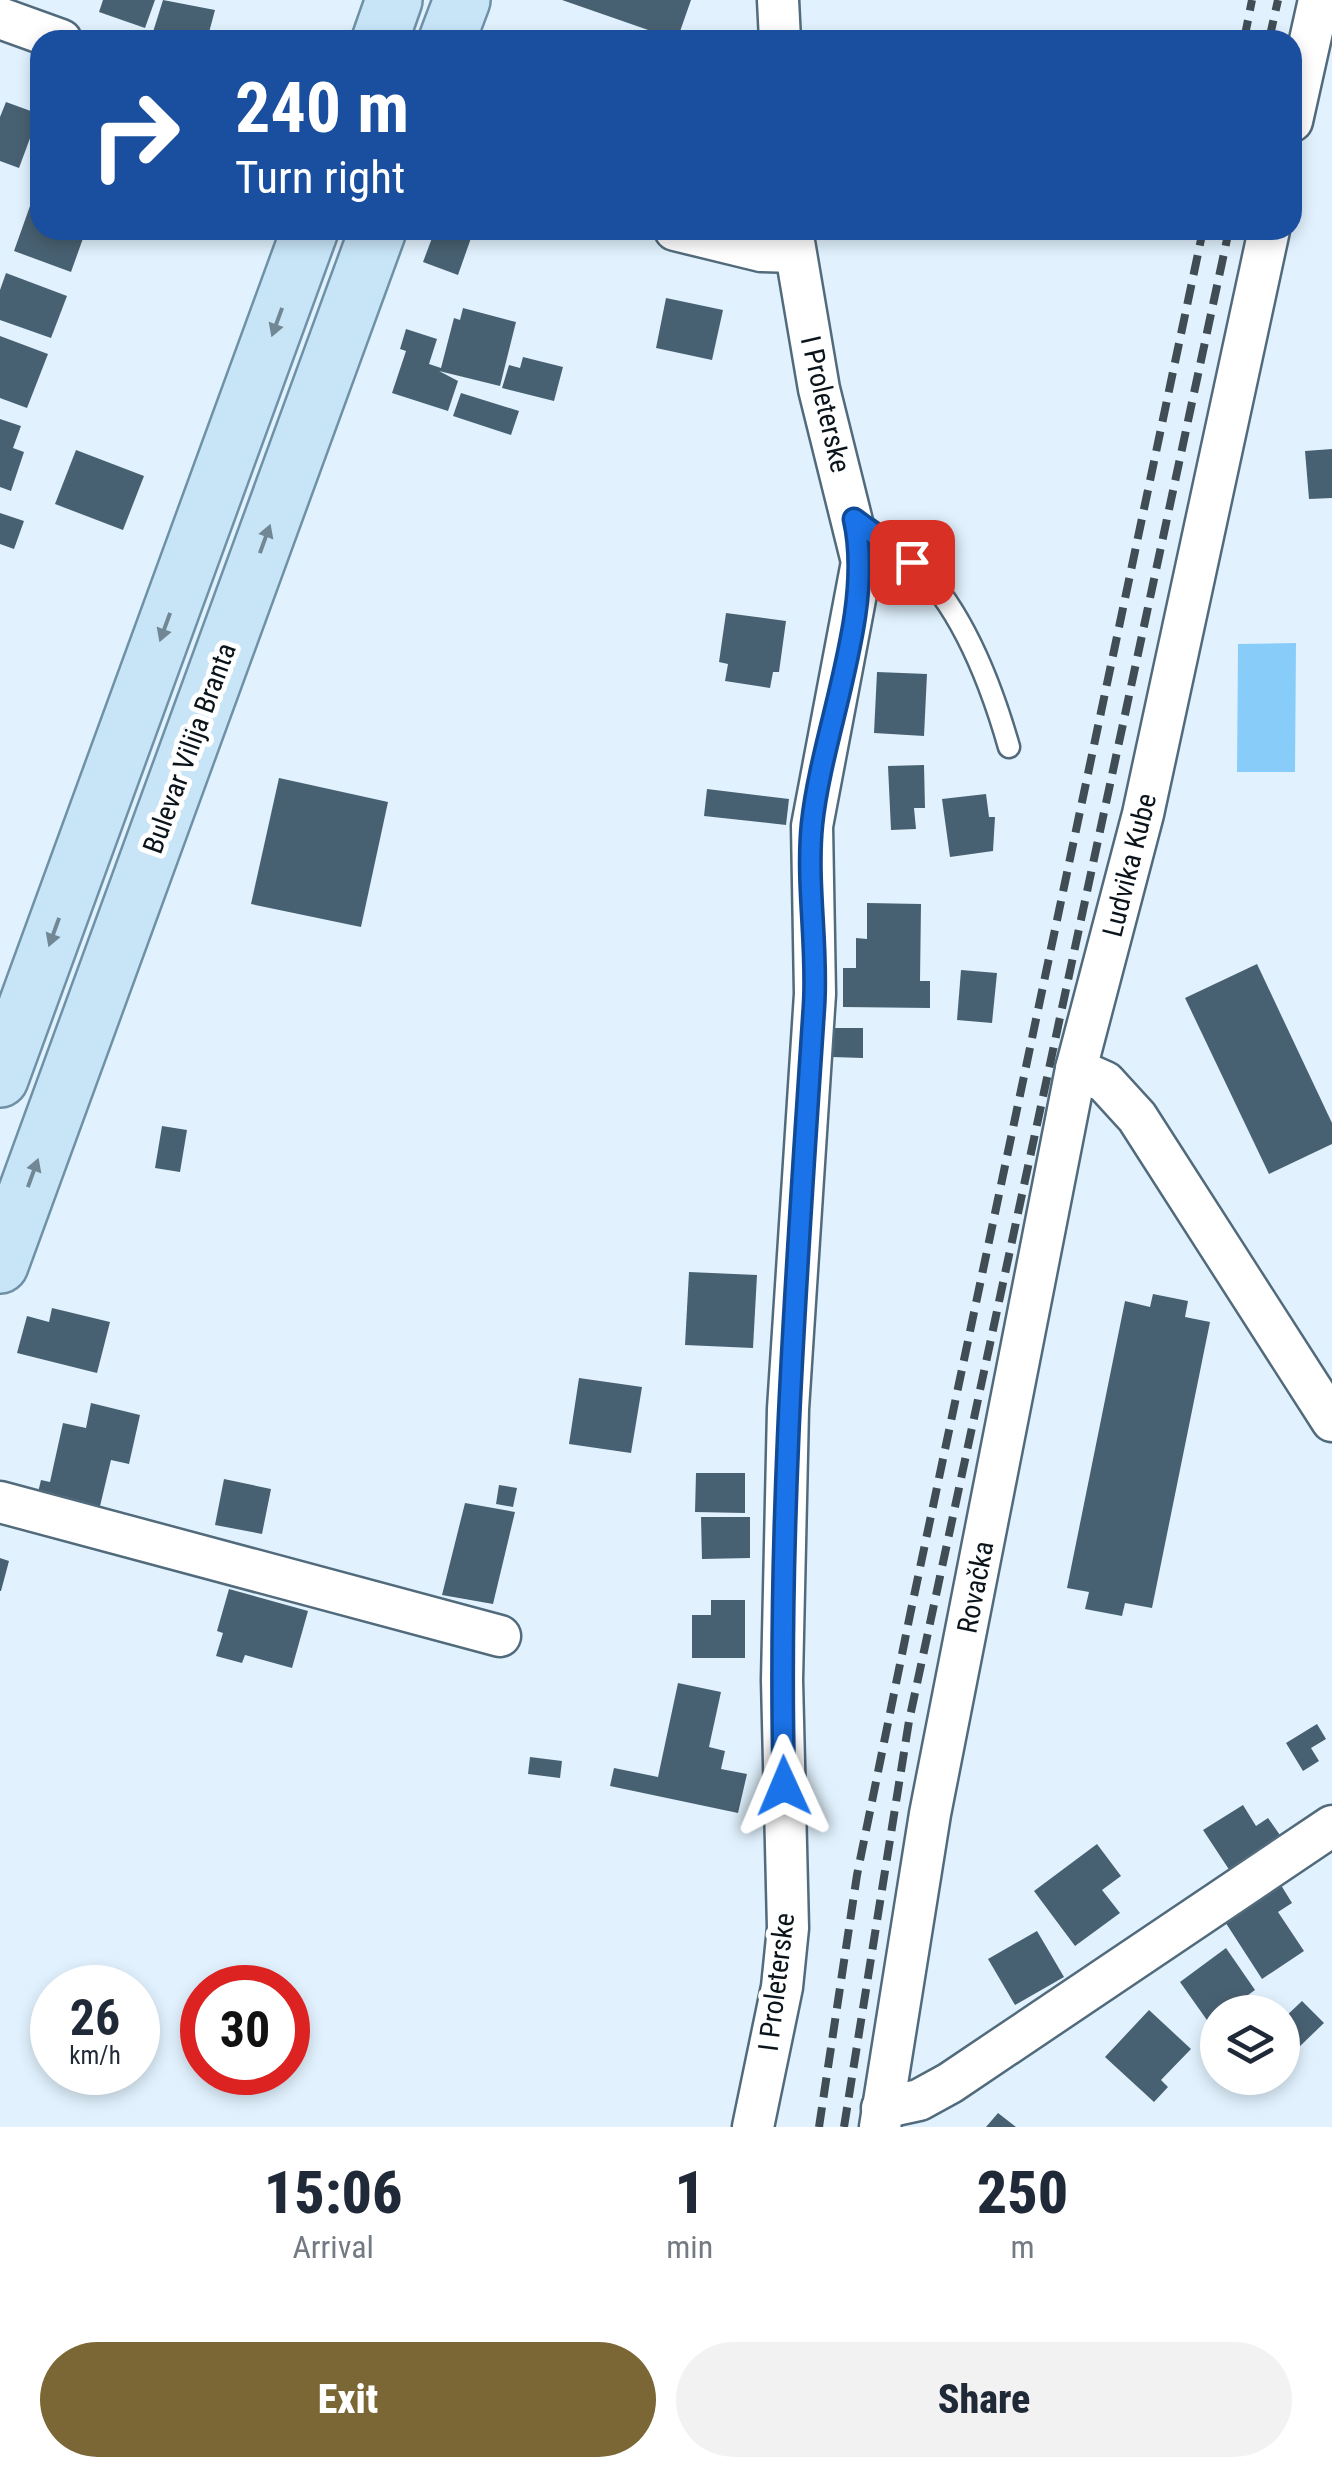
<!DOCTYPE html>
<meta charset="utf-8">
<style>
body{margin:0;font-family:"Roboto Condensed",sans-serif;background:#f2f2f3;color:#1f2937;height:100vh;display:flex;flex-direction:column;font-size:38px;white-space:nowrap}
*{box-sizing:border-box;margin:0}
p{font-size:32px;color:#747a83}
.icon{flex:none;width:55px;height:55px;fill:none;stroke:currentColor;stroke-width:2;stroke-linecap:round;stroke-linejoin:round}
.map{position:relative;height:2127px;overflow:hidden}
.sheet{display:flex;flex-direction:column;background:#fff;flex:1}
.sheet>*{flex:none}
.top-card{position:absolute;left:30px;top:30px;width:1272px;height:210px;border-radius:30px;box-shadow:0 5px 15px #0003;background:#1a4fa0;color:#fff;overflow:hidden}
.buttons{position:absolute;left:1200px;top:1995px;display:grid;gap:20px}
.buttons a{display:grid;place-items:center;width:100px;height:100px;border-radius:50%;background:#fff;box-shadow:0 5px 15px #0003;font-size:50px}
.speed{position:absolute;left:30px;top:1965px;display:flex;gap:20px;font-size:50px;font-weight:700;text-align:center}
.speed>*{display:grid;place-content:center;width:130px;height:130px;border-radius:50%;background:#fff;box-shadow:0 5px 15px #0003;line-height:1}
.speed small{font-size:25px;font-weight:400}
.speed .limit{border:15px solid #d22;background:#fff;color:#111}
.pin{position:absolute;display:grid;place-items:center;width:85px;height:85px;color:#fff;margin:-42px;border-radius:20px;box-shadow:0 5px 15px #0006}
.me{position:absolute;width:110px;margin:-55px;rotate:359deg;stroke-linejoin:round;filter:drop-shadow(0 0 8px #0008)}
.turn{display:flex;align-items:center;gap:35px;height:210px;padding:0 40px;font-size:45px}
.turn .icon{width:130px;height:130px;stroke-width:2.5}
.turn b{display:block;font-size:70px;line-height:85px}
.eta{display:flex;justify-content:space-evenly;align-items:center;height:170px;text-align:center}
.eta b{font-size:60px;font-weight:800;line-height:70px}
.action{display:flex;gap:20px;margin-top:auto;padding:20px 40px}
.action a{flex:1;height:115px;border-radius:60px;background:#7b6635;color:#fff;font-size:40px;font-weight:800;line-height:115px;text-align:center}
.action a+a{background:#f2f2f3;color:#1f2937}
.map>svg:first-child{display:block}
.green{fill:#88cdf9}
.building{fill:#486172}
.lines{fill:none;stroke-linecap:round;stroke-linejoin:round}
.lane-casing{stroke:#526b7c;stroke-width:25}
.street-casing{stroke:#526b7c;stroke-width:45}
.primary-casing{stroke:#6e91a7;stroke-width:60}
.lane{stroke:#fff;stroke-width:20}
.street{stroke:#fff;stroke-width:40}
.primary{stroke:#c8e5f8;stroke-width:55}
.rail{stroke:#414d54;stroke-width:8;stroke-dasharray:20 10;stroke-linecap:butt}
.oneway{fill:#728794}
.route-casing{stroke:#114b97;stroke-width:25}
.route{stroke:#1a73e8;stroke-width:18}
.labels{text-anchor:middle;stroke-width:10;stroke-linejoin:round;paint-order:stroke}
.street-label{font-size:28px;fill:#0a141a;stroke:#fff}
</style>
<div class="map">
<svg width="1332" height="2127" viewBox="0 0 1332 2127">
<rect width="100%" height="100%" fill="#e1f2fe"/>
<!-- green -->
<polygon class="green" points="1296,643 1295,772 1237,772 1238,644"/>
<!-- building -->
<g class="building">
<polygon points="103,0 155,0 145,28 99,12"/>
<polygon points="163,0 215,10 207,40 180,40 153,32"/>
<polygon points="562,0 691,0 677,40"/>
<polygon points="6,102 39,114 19,168 0,161 0,117"/>
<polygon points="30,206 40,209 40,230 86,230 71,272 14,251"/>
<polygon points="435,230 471,238 458,275 423,262"/>
<polygon points="6,273 67,296 51,338 0,320 0,290"/>
<polygon points="666,298 723,310 712,360 656,348"/>
<polygon points="463,308 516,322 500,386 439,371 458,381 448,411 392,393 406,351 400,349 406,329 437,339 429,364 441,368 454,318 460,320"/>
<polygon points="0,336 48,354 27,408 0,398"/>
<polygon points="523,357 563,367 554,401 502,388 509,365 520,368"/>
<polygon points="461,393 519,411 511,435 453,416"/>
<polygon points="0,419 21,426 13,448 24,452 11,491 0,487"/>
<polygon points="1332,449 1332,498 1309,499 1305,451"/>
<polygon points="76,450 144,476 123,530 55,504"/>
<polygon points="0,513 24,521 14,549 0,544"/>
<polygon points="726,613 786,621 779,672 773,672 770,688 725,681 728,664 719,662"/>
<polygon points="877,672 927,674 924,736 874,733"/>
<polygon points="924,765 925,808 914,808 916,829 891,830 888,766"/>
<polygon points="279,778 388,802 361,927 251,904"/>
<polygon points="707,789 789,799 786,825 704,816"/>
<polygon points="986,794 989,817 995,817 993,851 950,857 942,799"/>
<polygon points="867,903 921,904 920,981 930,981 930,1008 843,1007 843,968 856,968 856,938 867,939"/>
<polygon points="1257,964 1332,1123 1332,1144 1269,1174 1185,998"/>
<polygon points="961,970 997,973 992,1023 957,1020"/>
<polygon points="832,1028 863,1028 863,1058 832,1057"/>
<polygon points="162,1126 187,1130 180,1172 155,1168"/>
<polygon points="689,1272 757,1275 753,1348 685,1345"/>
<polygon points="1153,1294 1188,1301 1185,1317 1210,1322 1152,1608 1125,1603 1122,1616 1085,1609 1089,1592 1067,1588 1125,1301 1150,1307"/>
<polygon points="52,1308 110,1322 97,1373 17,1353 27,1316 49,1322"/>
<polygon points="579,1378 642,1387 631,1453 569,1444"/>
<polygon points="91,1403 140,1415 129,1464 111,1460 96,1523 34,1509 41,1480 50,1482 63,1423 86,1428"/>
<polygon points="696,1473 745,1473 745,1513 695,1512"/>
<polygon points="224,1479 271,1489 262,1534 215,1525"/>
<polygon points="499,1485 517,1488 513,1507 496,1504"/>
<polygon points="465,1503 515,1512 493,1604 442,1595"/>
<polygon points="701,1517 750,1517 750,1558 702,1559"/>
<polygon points="0,1558 9,1561 1,1591 0,1591"/>
<polygon points="229,1589 308,1611 292,1668 245,1655 242,1663 216,1656 223,1633 217,1631"/>
<polygon points="711,1600 745,1600 745,1658 692,1658 692,1615 711,1615"/>
<polygon points="678,1683 721,1692 709,1747 725,1751 721,1769 747,1774 738,1813 610,1786 614,1768 658,1777"/>
<polygon points="1317,1724 1326,1739 1311,1748 1319,1761 1303,1771 1286,1743"/>
<polygon points="530,1757 562,1761 560,1778 528,1774"/>
<polygon points="1243,1805 1256,1826 1268,1818 1282,1838 1230,1871 1203,1830"/>
<polygon points="1097,1844 1121,1876 1102,1890 1120,1913 1075,1946 1034,1891"/>
<polygon points="1276,1877 1292,1903 1278,1912 1304,1951 1262,1979 1220,1914"/>
<polygon points="1037,1931 1064,1977 1015,2005 988,1959"/>
<polygon points="1226,1948 1255,1990 1209,2023 1180,1982"/>
<polygon points="1302,2001 1324,2023 1297,2049 1282,2034 1282,2020"/>
<polygon points="1149,2010 1191,2049 1161,2080 1168,2087 1154,2102 1105,2057"/>
<polygon points="998,2113 1016,2127 986,2127"/>
</g>
<g class="lines">
<defs>
<path id="lane" d="M 856,520 C 874,534 896,546 913,562 C 962,607 991,684 1009,747"/>
<g id="street">
<polyline points="778,0 780,40"/>
<polyline points="0,18 61,40"/>
<polyline points="1292,121 1319,0"/>
<polyline points="675,230 761,251 794,252"/>
<polyline points="1076,1069 1105,1082 1137,1117 1332,1421"/>
<polyline points="0,1502 500,1636"/>
<polyline points="882,2108 919,2100 950,2083 1332,1826"/>
<polyline points="753,2127 782,1987 788,1928 782,1680 788,1409 815,994 812,826 862,562 819,389 792,230"/>
<polyline points="880,2127 930,1814 1076,1069 1143,814 1269,230"/>
</g>
<g id="primary">
<polyline points="380,40 394,0"/>
<polyline points="447,40 462,0"/>
<polyline points="0,1079 310,230"/>
<polyline points="0,1265 378,230"/>
</g>
</defs>
<!-- lane casing -->
<use href="#lane" class="lane-casing"/>
<!-- street casing -->
<use href="#street" class="street-casing"/>
<!-- primary casing -->
<use href="#primary" class="primary-casing"/>
<!-- lane -->
<use href="#lane" class="lane"/>
<!-- street -->
<use href="#street" class="street"/>
<!-- primary -->
<use href="#primary" class="primary"/>
<!-- rail -->
<g class="rail">
<polyline points="1244,40 1252,0"/>
<polyline points="1269,40 1278,0"/>
<polyline points="819,2127 857,1875 910,1615 1203,230"/>
<polyline points="844,2127 909,1721 1229,230"/>
</g>
</g>
<!-- one-way arrows -->
<defs><path id="oneway-solid" d="M-6-.8H1V-3.2L6.5 0L1 3.2V.8H-6Z" transform="scale(2.5)"/></defs>
<g class="oneway">
<use href="#oneway-solid" transform="translate(277 322) rotate(110)"/>
<use href="#oneway-solid" transform="translate(265 539) rotate(-70)"/>
<use href="#oneway-solid" transform="translate(165 627) rotate(110)"/>
<use href="#oneway-solid" transform="translate(54 932) rotate(110)"/>
<use href="#oneway-solid" transform="translate(33 1173) rotate(-70)"/>
</g>
<g class="lines">
<defs>
<path id="route" d="M 784,1786 C 777,1526 797,1266 814,1006 C 818,946 806,884 812,824 C 822,729 875,611 854,519 L 912,562"/>
</defs>
<!-- route casing -->
<use href="#route" class="route-casing"/>
<!-- route -->
<use href="#route" class="route"/>
</g>
<g class="labels">
<!-- street labels -->
<g class="street-label">
<text transform="translate(826 404) rotate(77)" y="10">I Proleterske</text>
<text transform="translate(189 748) rotate(-70)" y="10">Bulevar Vilija Branta</text>
<text transform="translate(1129 865) rotate(-76)" y="10">Ludvika Kube</text>
<text transform="translate(975 1587) rotate(-79)" y="10">Rovačka</text>
<text transform="translate(776 1982) rotate(-83)" y="10">I Proleterske</text>
</g>
</g>
</svg>
<div class="buttons">
<a><svg class="icon" aria-label="layers" viewBox="0 0 24 24"><path d="M12 4l9 5-9 5-9-5zM3 14l9 5 9-5"/></svg></a>
</div>
<div class="speed"><div>26<small>km/h</small></div><div class="limit">30</div></div>
<div class="pin" style="left:912px;top:562px;background:#d93025"><svg class="icon" aria-label="arrive" viewBox="0 0 24 24"><path d="M6 21V4h12l-3 4 3 4H6"/></svg></div>
<svg class="me" style="left:784px;top:1786px" viewBox="-20 -20 40 40"><path d="M0-17L14 15 0 8-14 15z" fill="#1a73e8" stroke="#fff" stroke-width="4"/></svg>
<div class="top-card">
<div class="turn"><svg class="icon" aria-label="right" viewBox="0 0 24 24"><path d="M7 20v-9h11M14 6l5 5-5 5"/></svg><div><b>240 m</b>Turn right</div></div>
</div>
</div>
<section class="sheet">
<div class="eta">
<div><b>15:06</b><p>Arrival</p></div>
<div><b>1</b><p>min</p></div>
<div><b>250</b><p>m</p></div>
</div>
<div class="action"><a>Exit</a><a>Share</a></div>
</section>
